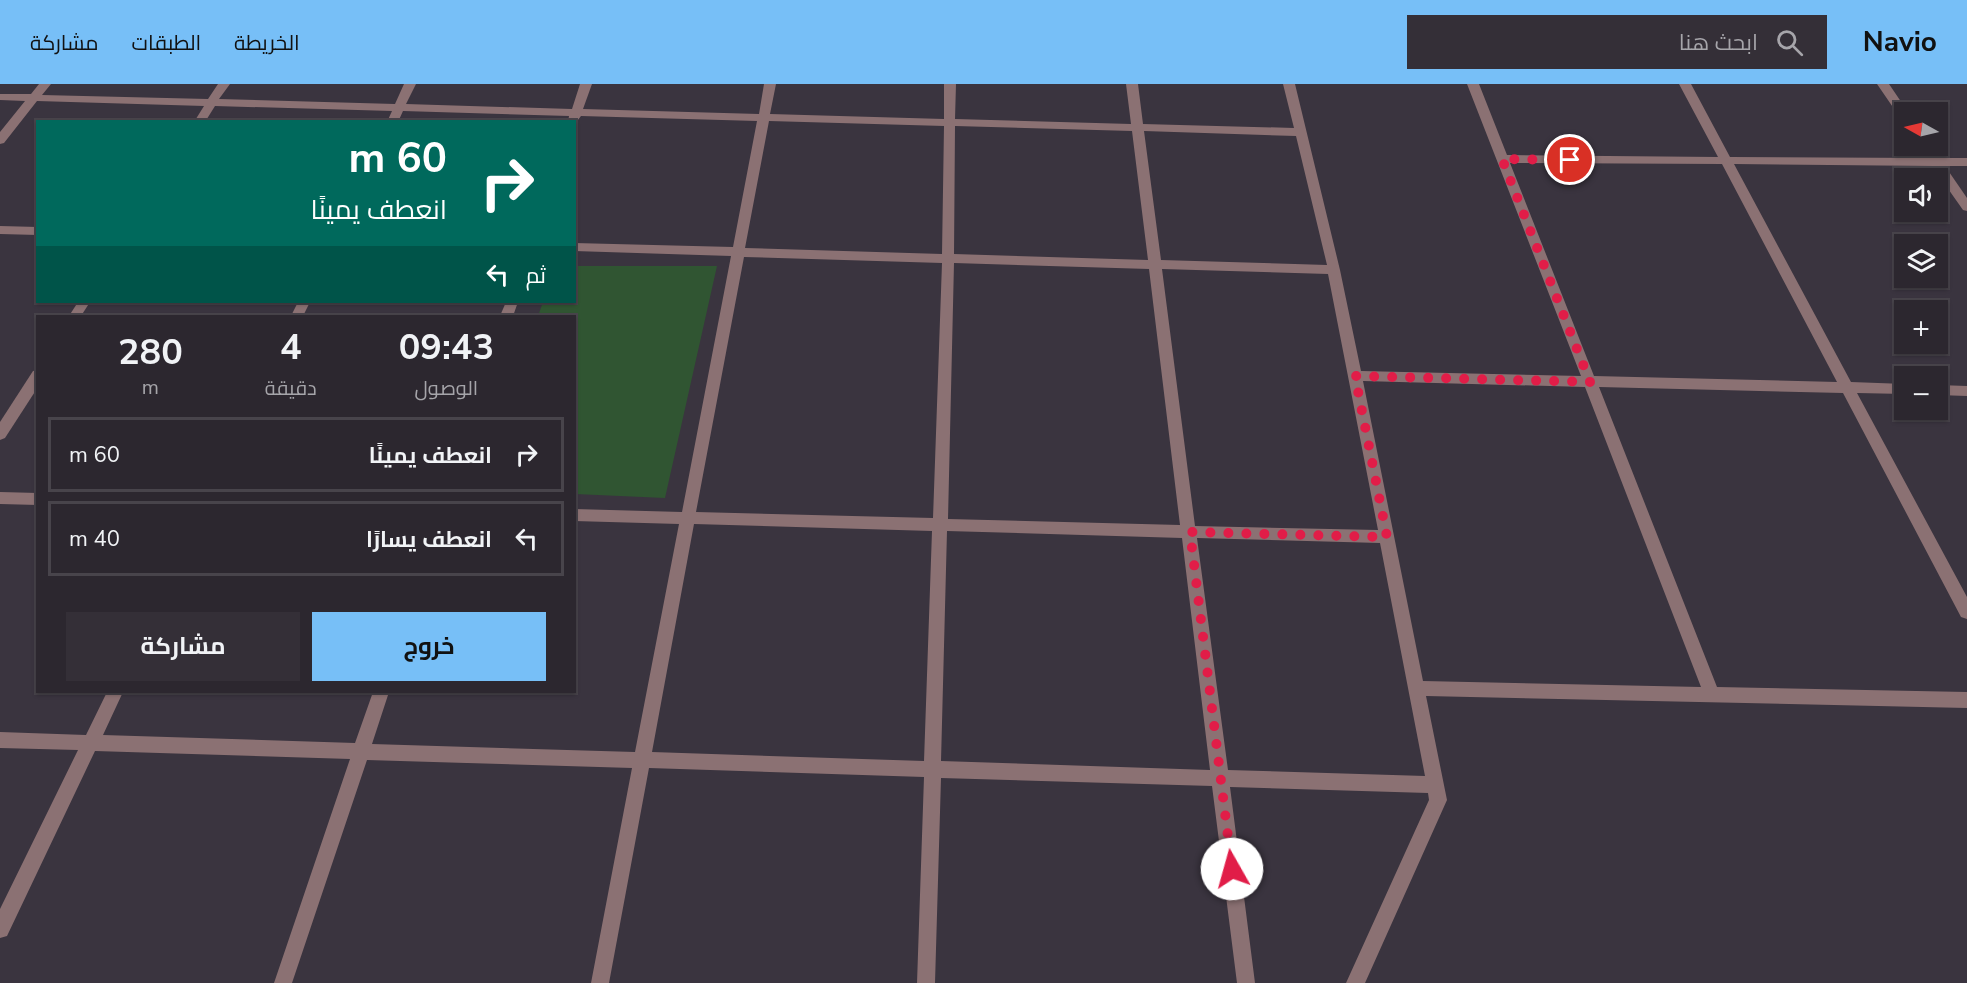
<!DOCTYPE html>
<html lang="ar">
<meta charset="utf-8">
<style>
body{margin:0;font-family:"Nunito Sans",Cairo,sans-serif;background:#342f37;color:#f1f3f6;direction:rtl;height:100vh;display:flex;flex-direction:column;font-size:22px;white-space:nowrap}
*{box-sizing:border-box;margin:0}
p{font-size:20px;color:#a6a5aa}
.icon{flex:none;width:33px;height:33px;fill:none;stroke:currentColor;stroke-width:2;stroke-linecap:round;stroke-linejoin:round}
.map{position:relative;flex:1;overflow:hidden;direction:ltr}
.drawer{position:absolute;left:36px;top:231px;width:540px;height:378px;display:flex;flex-direction:column;background:#2c272f;border-radius:0px;box-shadow:0 2px 4px #0004,0 0 0 2px #48444b;direction:rtl}
.drawer>*{flex:none}
.guide{position:absolute;left:36px;top:36px;width:540px;height:183px;border-radius:0px;box-shadow:0 2px 4px #0004,0 0 0 2px #48444b;direction:rtl;background:#00695c;color:#fff;overflow:hidden}
.needle{width:39px;rotate:278deg}
.controls{position:absolute;left:1894px;top:18px;display:grid;gap:12px}
.controls a{display:grid;place-items:center;width:54px;height:54px;border-radius:0px;background:#2c272f;box-shadow:0 2px 4px #0004,0 0 0 2px #48444b;font-size:30px}
.pin{position:absolute;display:grid;place-items:center;width:51px;height:51px;color:#fff;margin:-26px;border:3px solid #fff;border-radius:50%;box-shadow:0 2px 6px #0007}
.me{position:absolute;width:66px;margin:-33px;rotate:353deg;stroke-linejoin:round;filter:drop-shadow(0 0 4px #0008)}
.turn{display:flex;align-items:center;gap:21px;height:126px;padding:0 30px;font-size:27px}
.turn .icon{width:78px;height:78px;stroke-width:2.5}
.turn b{display:block;font-size:42px;line-height:51px}
.then{display:flex;align-items:center;height:57px;padding:0 30px;background:#0003;gap:12px;font-size:22px}
.eta{display:flex;justify-content:space-evenly;align-items:center;height:102px;text-align:center}
.eta b{font-size:36px;font-weight:700;line-height:42px}
.action{display:flex;gap:12px;margin-top:auto;padding:12px 30px}
.action a{flex:1;height:69px;border-radius:0px;background:#77bff7;color:#111;font-size:24px;font-weight:700;line-height:69px;text-align:center}
.action a+a{background:#342f37;color:#f1f3f6}
ul{padding:0;list-style:none}
li{display:flex;align-items:center;gap:18px;height:75px;margin:0 12px 9px;padding:0 18px;border:3px solid #48444b;border-radius:0px}
li div{flex:1}
li b{display:block;font-size:22px}
li em{font-style:normal}
header{display:flex;align-items:center;gap:36px;box-sizing:border-box;height:84px;padding:0 30px;background:#77bff7;color:#111}
header strong{font-size:28px}
nav{display:flex;gap:33px;margin-inline-start:auto;font-size:21px}
.search{width:420px;height:54px;background:#342f37;display:flex;align-items:center;gap:15px;box-sizing:border-box;padding:0 21px;border-radius:0px;color:#a6a5aa;font-size:22px}
.map>svg:first-child{display:block}
.green{fill:#305532}
.lines{fill:none;stroke-linecap:round;stroke-linejoin:round}
.minor{fill:#8b7173;fill-rule:evenodd}
.route{stroke:#e11d48;stroke-width:10;stroke-dasharray:0 18}
</style>
<header>
<strong>Navio</strong>
<div class="search"><svg class="icon" aria-label="search" viewBox="0 0 24 24"><circle cx="10" cy="10" r="6"/><path d="M15 15l6 6"/></svg>ابحث هنا</div>
<nav><a>الخريطة</a><a>الطبقات</a><a>مشاركة</a></nav>
</header>
<div class="map">
<svg width="1967" height="899" viewBox="0 0 1967 899">
<rect width="100%" height="100%" fill="#3a343f"/>
<!-- green -->
<polygon class="green" points="575,182 717,182 665,414 575,410 574,232 538,232 543,218 574,218"/>
<g class="lines">
<!-- minor -->
<g class="minor">
<path d="M 39,0 L 51,0 L 42,11 L 208,15 L 218,0 L 230,0 L 219,15 L 395,20 L 404,0 L 416,0 L 406,20 L 572,25 L 580,0 L 592,0 L 583,25 L 759,30 L 764,0 L 776,0 L 770,30 L 944,35 L 944,0 L 956,0 L 955,35 L 1131,40 L 1126,0 L 1138,0 L 1143,40 L 1294,44 L 1283,0 L 1295,0 L 1340,186 L 1361,287 L 1581,292 L 1467,0 L 1479,0 L 1507,71 L 1718,73 L 1679,0 L 1691,0 L 1730,73 L 1927,74 L 1919,62 L 1931,62 L 1939,74 L 1967,74 L 1967,82 L 1945,82 L 1967,114 L 1967,127 L 1963,126 L 1932,82 L 1734,80 L 1851,298 L 1905,300 L 1905,310 L 1857,309 L 1967,513 L 1967,535 L 1961,533 L 1843,309 L 1599,303 L 1717,603 L 1967,608 L 1967,624 L 1426,612 L 1447,716 L 1365,899 L 1346,899 L 1429,716 L 1428,709 L 1230,703 L 1255,899 L 1237,899 L 1212,702 L 941,694 L 935,899 L 917,899 L 924,693 L 649,684 L 609,899 L 591,899 L 632,684 L 367,676 L 292,899 L 274,899 L 350,675 L 95,667 L 7,852 L 0,854 L 0,825 L 78,666 L 0,664 L 0,648 L 86,651 L 107,608 L 123,608 L 103,651 L 355,659 L 373,608 L 389,608 L 372,660 L 635,668 L 679,440 L 574,437 L 574,425 L 682,428 L 731,172 L 574,167 L 574,159 L 733,163 L 757,37 L 581,32 L 574,41 L 574,38 L 568,38 L 569,32 L 403,27 L 398,38 L 387,38 L 392,27 L 215,22 L 205,38 L 194,38 L 204,22 L 37,17 L 4,59 L 0,60 L 0,48 L 25,17 L 0,16 L 0,10 L 31,10 ZM 769,37 L 944,42 L 942,170 L 745,164 ZM 955,42 L 1132,47 L 1148,176 L 954,170 ZM 1144,47 L 1296,52 L 1327,181 L 1161,176 ZM 1510,79 L 1722,80 L 1837,298 L 1594,292 ZM 744,173 L 942,179 L 933,434 L 696,428 ZM 954,179 L 1149,185 L 1180,441 L 948,435 ZM 1162,185 L 1328,190 L 1378,446 L 1195,442 ZM 1363,297 L 1585,303 L 1701,603 L 1423,597 ZM 694,440 L 932,447 L 924,677 L 652,668 ZM 947,447 L 1182,454 L 1210,686 L 941,677 ZM 1197,454 L 1380,459 L 1425,692 L 1228,686 Z"/>
<polygon points="1877,0 1889,0 1908,28 1905,28 1905,36 1901,35"/>
<polygon points="0,142 38,143 38,151 0,150"/>
<polygon points="78,218 90,218 81,232 69,232"/>
<polygon points="298,218 310,218 303,232 291,232"/>
<polygon points="506,218 518,218 513,232 500,232"/>
<polygon points="38,286 38,303 5,354 0,356 0,338 33,287"/>
<polygon points="1938,301 1967,302 1967,312 1938,311"/>
<polygon points="0,408 38,409 38,421 0,420"/>
</g>
</g>
<g class="lines">
<!-- route -->
<polyline class="route" points="1232,785 1190,448 1387,453 1355,292 1590,298 1502,75 1570,76"/>
</g>
</svg>
<div class="controls">
<a><svg class="needle" viewBox="-14 -14 28 28"><path d="M0-13l5 13h-10z" fill="#e53935"/><path d="M0 13l5-13h-10z" fill="#a6a5aa"/></svg></a>
<a><svg class="icon" aria-label="sound" viewBox="0 0 24 24"><path d="M4 9h4l5-4v14l-5-4H4zM17 9q2 3 0 6"/></svg></a>
<a><svg class="icon" aria-label="layers" viewBox="0 0 24 24"><path d="M12 4l9 5-9 5-9-5zM3 14l9 5 9-5"/></svg></a>
<a>+</a>
<a>−</a>
</div>
<div class="pin" style="left:1570px;top:76px;background:#d93025"><svg class="icon" aria-label="arrive" viewBox="0 0 24 24"><path d="M6 21V4h12l-3 4 3 4H6"/></svg></div>
<svg class="me" style="left:1232px;top:785px" viewBox="-20 -20 40 40"><circle r="19" fill="#fff"/><path d="M0-13L10 11 0 6-10 11z" fill="#e11d48"/></svg>
<div class="guide">
<div class="turn"><svg class="icon" aria-label="right" viewBox="0 0 24 24"><path d="M7 20v-9h11M14 6l5 5-5 5"/></svg><div><b>60 m</b>انعطف يمينًا</div></div>
<div class="then">ثم<svg class="icon" aria-label="left" viewBox="0 0 24 24"><path d="M17 20v-9H6M10 6l-5 5 5 5"/></svg></div>
</div>
<section class="drawer">
<div class="eta">
<div><b>09:43</b><p>الوصول</p></div>
<div><b>4</b><p>دقيقة</p></div>
<div><b>280</b><p>m</p></div>
</div>
<ul>
<li><svg class="icon" aria-label="right" viewBox="0 0 24 24"><path d="M7 20v-9h11M14 6l5 5-5 5"/></svg><div><b>انعطف يمينًا</b></div><em>60 m</em></li>
<li><svg class="icon" aria-label="left" viewBox="0 0 24 24"><path d="M17 20v-9H6M10 6l-5 5 5 5"/></svg><div><b>انعطف يسارًا</b></div><em>40 m</em></li>
</ul>
<div class="action"><a>خروج</a><a>مشاركة</a></div>
</section>
</div>
